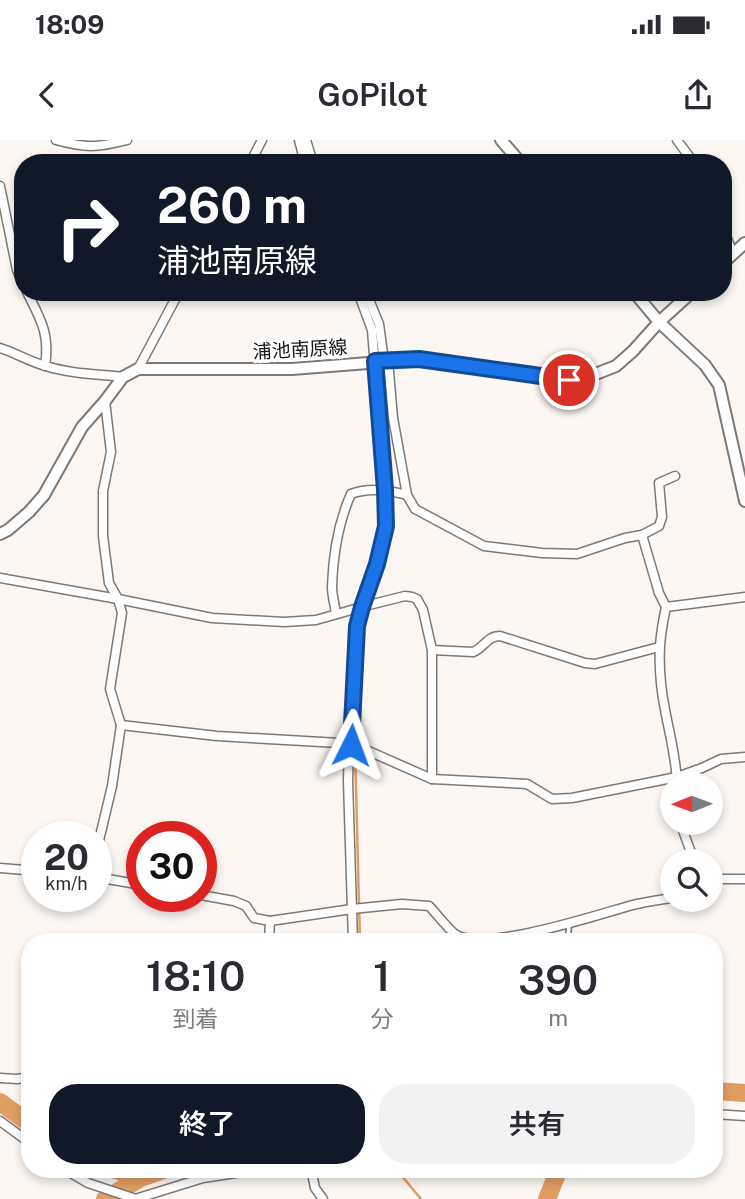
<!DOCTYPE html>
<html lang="ja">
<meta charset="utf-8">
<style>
body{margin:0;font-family:"Public Sans","Noto Sans JP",sans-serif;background:#f2f2f3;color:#2b2b33;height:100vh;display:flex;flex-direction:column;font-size:26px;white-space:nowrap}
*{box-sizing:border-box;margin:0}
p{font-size:23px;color:#7c7c81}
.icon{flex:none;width:38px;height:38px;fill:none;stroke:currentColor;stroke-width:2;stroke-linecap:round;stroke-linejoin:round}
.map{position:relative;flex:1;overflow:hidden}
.panel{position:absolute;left:21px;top:793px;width:702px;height:245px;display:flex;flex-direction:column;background:#fff;border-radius:28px;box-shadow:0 4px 10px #0003}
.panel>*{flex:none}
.hud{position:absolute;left:14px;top:14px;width:718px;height:147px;border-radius:28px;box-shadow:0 4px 10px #0003;background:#111827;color:#fff;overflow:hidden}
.needle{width:46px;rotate:269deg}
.controls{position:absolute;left:660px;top:632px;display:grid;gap:14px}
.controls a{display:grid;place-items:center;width:63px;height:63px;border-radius:50%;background:#fff;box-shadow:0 4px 10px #0003;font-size:35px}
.speed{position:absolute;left:21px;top:681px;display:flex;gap:14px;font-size:35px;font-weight:700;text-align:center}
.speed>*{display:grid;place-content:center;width:91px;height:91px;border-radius:50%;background:#fff;box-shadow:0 4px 10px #0003;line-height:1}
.speed small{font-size:18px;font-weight:400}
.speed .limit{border:10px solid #d22;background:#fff;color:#111}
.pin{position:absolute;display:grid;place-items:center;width:60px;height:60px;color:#fff;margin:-30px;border:4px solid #fff;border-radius:50%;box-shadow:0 2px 7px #0007}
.me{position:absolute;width:77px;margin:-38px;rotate:3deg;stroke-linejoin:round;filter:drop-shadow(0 0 5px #0008)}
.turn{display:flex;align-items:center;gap:24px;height:147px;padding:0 28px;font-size:32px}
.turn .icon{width:91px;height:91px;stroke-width:2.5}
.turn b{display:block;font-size:49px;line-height:60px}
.eta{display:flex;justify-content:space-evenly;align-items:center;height:119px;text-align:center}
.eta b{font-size:42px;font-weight:600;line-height:49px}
.cta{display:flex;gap:14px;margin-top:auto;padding:14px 28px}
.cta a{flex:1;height:80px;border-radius:28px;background:#111827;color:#fff;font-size:28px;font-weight:600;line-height:80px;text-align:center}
.cta a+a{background:#f2f2f3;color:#2b2b33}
.status{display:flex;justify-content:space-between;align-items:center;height:49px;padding:0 35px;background:#fff;direction:ltr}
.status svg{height:19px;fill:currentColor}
header{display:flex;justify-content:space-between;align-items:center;height:91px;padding:0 28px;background:#fff;font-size:32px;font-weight:600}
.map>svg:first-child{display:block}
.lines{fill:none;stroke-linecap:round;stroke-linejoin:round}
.stream{stroke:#e09d62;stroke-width:2.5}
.river{stroke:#e09d62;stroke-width:18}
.lane-casing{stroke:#7d7976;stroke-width:7}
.street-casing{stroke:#7d7976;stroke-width:11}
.secondary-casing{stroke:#7d7976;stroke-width:14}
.lane{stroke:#fff;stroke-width:3.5}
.street{stroke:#fff;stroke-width:8}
.secondary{stroke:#fff;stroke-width:10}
.route-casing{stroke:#114b97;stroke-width:18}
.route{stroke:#1a73e8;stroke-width:12}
.labels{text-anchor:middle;stroke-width:7;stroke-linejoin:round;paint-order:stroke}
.street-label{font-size:19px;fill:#191716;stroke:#fff}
</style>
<div class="status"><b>18:09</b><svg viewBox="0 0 49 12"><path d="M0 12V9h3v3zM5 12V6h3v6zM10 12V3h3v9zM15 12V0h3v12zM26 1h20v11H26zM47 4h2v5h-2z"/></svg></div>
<header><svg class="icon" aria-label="back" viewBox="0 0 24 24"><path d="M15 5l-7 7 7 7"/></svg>GoPilot<svg class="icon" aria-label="share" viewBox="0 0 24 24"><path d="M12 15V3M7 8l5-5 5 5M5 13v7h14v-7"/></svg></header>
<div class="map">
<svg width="745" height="1059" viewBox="0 0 745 1059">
<rect width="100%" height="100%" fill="#fcf7f3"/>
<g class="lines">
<!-- stream -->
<g class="stream">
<polyline points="381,231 389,348"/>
<polyline points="383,413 389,392 390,354"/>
<polyline points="355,602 356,581"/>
<polyline points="355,609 360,802"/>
<polyline points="396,1029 421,1059"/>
</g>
<!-- river -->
<g class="river">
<polyline points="714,951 745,953"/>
<polyline points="0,962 30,984"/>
<polyline points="112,1029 141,1038"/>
<polyline points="105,1059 141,1038 166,1029"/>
<polyline points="547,1059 559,1029"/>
</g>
<defs>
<polyline id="lane" points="568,802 569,784"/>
<g id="street">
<path d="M 56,0 C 85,8 97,8 127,0"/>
<polyline points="299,0 305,23"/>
<polyline points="306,0 313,23"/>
<polyline points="677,0 694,23"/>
<polyline points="250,23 262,0"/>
<polyline points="0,46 17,130 23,143"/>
<polyline points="723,88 733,114"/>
<path d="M 27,152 C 41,180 50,194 45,226"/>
<polyline points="366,152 379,184 384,221"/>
<path d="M 0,208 C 16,213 30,222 46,226 C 71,234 97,234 123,237"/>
<polyline points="388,220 393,278 407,355 415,369 484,406 542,413 577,414 625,398 642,395 659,386 662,377 659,343 675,336"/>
<polyline points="138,229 179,152"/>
<polyline points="642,395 659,453 666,467"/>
<polyline points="0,438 118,459 212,478 284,482 316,480 369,465 405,456 412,457 417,459 423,470 432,510 432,639"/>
<path d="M 336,474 C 335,465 332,456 332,447 C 333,416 339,381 351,354 C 369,347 389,350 407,355"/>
<path d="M 432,510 L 473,512 C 484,508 487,496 500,496 L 585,523 L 595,524 L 659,507"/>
<polyline points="121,585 217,596 339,603 357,606 432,639 527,644 552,659 572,658 677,637 702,628 721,619 745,617"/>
<polyline points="349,605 348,641 353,802"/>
<polyline points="351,605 357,486 362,467 377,424 386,385 385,350 372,190 358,152"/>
<path d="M 677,644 C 676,609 664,577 661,543 C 658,514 660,495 666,467 L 745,457"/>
<polyline points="680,682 694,721"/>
<polyline points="96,713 112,646 121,585 110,549 122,473 118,459 109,443 103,396 103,351 111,312 105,261"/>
<polyline points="0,728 37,731"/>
<polyline points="96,737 142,745"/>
<polyline points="710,740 718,739 745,739"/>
<path d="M 201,755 L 234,761 L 246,766 L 254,778 L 270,781 L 352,769 L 402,764 L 429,766 C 436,773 448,789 455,794 C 482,813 597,775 629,766 C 643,762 658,760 672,758"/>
<polyline points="269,802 270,781"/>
<polyline points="0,938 17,939 30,937"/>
<polyline points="714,974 745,976"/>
<polyline points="0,981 30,1003"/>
<polyline points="64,1029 88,1043 136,1059"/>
<polyline points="311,1029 315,1048 323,1059"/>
<polyline points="135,1059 203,1038 262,1029"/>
</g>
<g id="secondary">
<polyline points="501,0 521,23"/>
<polyline points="723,123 745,103"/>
<polyline points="634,152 659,182 705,225 719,245 745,361"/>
<polyline points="0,394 8,390 29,372 44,355 82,287 105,261 123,237 138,229 292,229 419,219 534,236 569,240 588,237 616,226 633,211 659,182 692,152"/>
</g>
</defs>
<!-- lane casing -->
<use href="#lane" class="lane-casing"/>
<!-- street casing -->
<use href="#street" class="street-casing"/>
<!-- secondary casing -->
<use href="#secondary" class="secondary-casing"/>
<!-- lane -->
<use href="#lane" class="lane"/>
<!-- street -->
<use href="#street" class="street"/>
<!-- secondary -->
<use href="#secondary" class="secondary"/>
</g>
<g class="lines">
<defs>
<polyline id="route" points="351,605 357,486 362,467 377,424 386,386 385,350 375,221 419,219 569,240"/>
</defs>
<!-- route casing -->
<use href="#route" class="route-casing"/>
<!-- route -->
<use href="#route" class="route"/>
</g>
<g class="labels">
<!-- street labels -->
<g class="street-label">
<text transform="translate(300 209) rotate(-3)" y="7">浦池南原線</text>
</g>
</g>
</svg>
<div class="controls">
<a><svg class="needle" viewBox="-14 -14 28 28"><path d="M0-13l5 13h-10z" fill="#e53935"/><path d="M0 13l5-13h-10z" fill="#7c7c81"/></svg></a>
<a><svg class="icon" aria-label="search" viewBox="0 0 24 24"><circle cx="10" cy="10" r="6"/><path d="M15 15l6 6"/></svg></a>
</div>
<div class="speed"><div>20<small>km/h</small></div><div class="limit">30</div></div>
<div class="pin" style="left:569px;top:240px;background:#d93025"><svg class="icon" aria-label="arrive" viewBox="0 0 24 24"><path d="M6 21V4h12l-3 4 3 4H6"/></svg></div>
<svg class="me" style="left:351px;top:605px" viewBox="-20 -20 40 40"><path d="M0-17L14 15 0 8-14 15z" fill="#1a73e8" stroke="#fff" stroke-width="4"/></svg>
<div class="hud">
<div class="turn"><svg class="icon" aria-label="right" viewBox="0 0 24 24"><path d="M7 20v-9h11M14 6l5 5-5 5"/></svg><div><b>260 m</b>浦池南原線</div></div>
</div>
<section class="panel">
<div class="eta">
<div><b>18:10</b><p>到着</p></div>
<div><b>1</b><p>分</p></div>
<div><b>390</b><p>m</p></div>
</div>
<div class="cta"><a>終了</a><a>共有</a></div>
</section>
</div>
